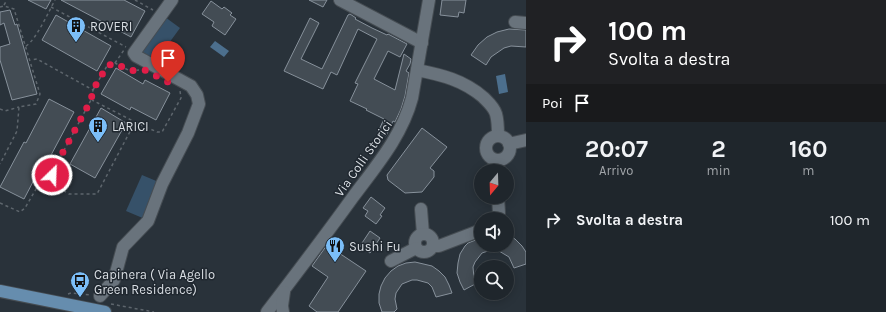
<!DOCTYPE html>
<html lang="it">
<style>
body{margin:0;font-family:Karla,sans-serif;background:#2c3238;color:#f1f3f6;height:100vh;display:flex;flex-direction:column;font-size:15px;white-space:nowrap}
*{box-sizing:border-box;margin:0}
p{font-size:13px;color:#a1a5a9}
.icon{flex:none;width:22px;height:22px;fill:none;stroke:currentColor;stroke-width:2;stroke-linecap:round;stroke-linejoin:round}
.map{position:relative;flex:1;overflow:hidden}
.sheet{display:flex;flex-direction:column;background:#1f262c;width:360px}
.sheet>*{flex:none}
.top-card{background:#202124;color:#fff;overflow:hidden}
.needle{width:26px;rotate:199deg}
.controls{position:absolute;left:474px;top:164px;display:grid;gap:8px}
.controls a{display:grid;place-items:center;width:40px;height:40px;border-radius:50%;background:#1f262c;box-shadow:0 2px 10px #0003,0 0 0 1px #3c4348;font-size:20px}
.pin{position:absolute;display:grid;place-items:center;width:34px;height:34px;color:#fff;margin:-41px -17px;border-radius:50% 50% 50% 0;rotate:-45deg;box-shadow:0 0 4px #0007}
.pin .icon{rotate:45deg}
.me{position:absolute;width:44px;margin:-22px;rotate:24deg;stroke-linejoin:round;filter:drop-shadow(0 0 3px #0008)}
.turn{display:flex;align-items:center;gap:14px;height:84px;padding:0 16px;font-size:18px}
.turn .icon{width:52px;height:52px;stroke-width:2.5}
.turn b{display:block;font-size:28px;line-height:34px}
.then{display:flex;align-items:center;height:38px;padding:0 16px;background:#0003;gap:8px;font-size:15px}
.eta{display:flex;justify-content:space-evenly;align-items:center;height:68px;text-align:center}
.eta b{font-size:24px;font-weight:700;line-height:28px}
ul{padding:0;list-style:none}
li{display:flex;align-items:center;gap:12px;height:60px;padding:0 16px}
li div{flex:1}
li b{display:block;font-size:15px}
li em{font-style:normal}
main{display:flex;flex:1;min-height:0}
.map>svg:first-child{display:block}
.green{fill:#365169}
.water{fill:#4c6f8d}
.building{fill:#434c54;stroke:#87919b}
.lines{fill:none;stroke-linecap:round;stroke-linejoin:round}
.minor-casing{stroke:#464d53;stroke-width:14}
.major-casing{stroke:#464d53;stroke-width:14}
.path{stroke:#5e666d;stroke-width:1.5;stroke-dasharray:3 3;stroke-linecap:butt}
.minor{stroke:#69737c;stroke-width:12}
.major{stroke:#668dae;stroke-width:12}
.route{stroke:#e11d48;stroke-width:7;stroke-dasharray:0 12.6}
.labels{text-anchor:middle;stroke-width:3;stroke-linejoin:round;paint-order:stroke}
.poi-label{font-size:13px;fill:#d9dee3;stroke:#202830;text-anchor:start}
.street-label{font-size:13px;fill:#d9dee3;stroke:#202830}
</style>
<main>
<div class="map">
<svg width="526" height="312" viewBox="0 0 526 312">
<rect width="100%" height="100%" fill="#29323a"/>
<!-- green -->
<g class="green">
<polygon points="165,17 180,28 156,61 141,51"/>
<polygon points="142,175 161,183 145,219 126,211"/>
</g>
<!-- water -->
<g class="water">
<polygon points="215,41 229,51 224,57 210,47"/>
<polygon points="505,74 508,92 499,94 496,76"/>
</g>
<!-- building -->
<g class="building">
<polygon points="28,0 51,0 46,9"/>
<polygon points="61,0 124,0 145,11 131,37"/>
<polygon points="309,0 327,0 323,7"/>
<polygon points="442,0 466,0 464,13 459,12 458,17 440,15"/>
<polygon points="211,1 222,9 224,7 232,13 230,15 236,19 225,35 212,26 214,22 202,14"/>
<polygon points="10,10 15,25 17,24 37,94 12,100 0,60 0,47 10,44 4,23 0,25 0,12"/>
<polygon points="350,14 356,18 355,19 372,28 387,35 388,34 407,44 400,57 388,51 374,79 395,90 404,54 411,59 410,64 406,71 409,73 405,96 401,109 395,122 393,121 386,136 378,132 384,119 366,110 367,109 350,101 358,84 355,83 377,39 358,29 337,75 331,72 323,89 284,71 310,18 319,23 301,59 322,69 348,15"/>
<polygon points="56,15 111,46 97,71 42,40"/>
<polygon points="509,29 526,30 526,47 511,46 504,48 491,57 486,65 471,55 478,45 487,37 497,32"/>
<polygon points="116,68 143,84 145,80 170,93 156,120 131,107 130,110 101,94"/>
<polygon points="49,99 74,112 50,157 47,155 24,199 0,187 24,142 26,143"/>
<polygon points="101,108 126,123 95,178 70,164"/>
<polygon points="422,128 447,147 430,168 434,171 434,177 422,192 405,193 388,180 387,175"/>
<polygon points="371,197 385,208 380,215 382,216 376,224 365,216 368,211 363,208"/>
<polygon points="370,231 380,238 370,253 360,246"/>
<polygon points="507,235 515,239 522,246 526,252 526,264 514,268 509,257 499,251 488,251 482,253 475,262 473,267 474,278 477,283 464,290 460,282 457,273 458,263 460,254 465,246 468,243 481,238 481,245 507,245"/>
<polygon points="327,245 366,271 338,312 317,312 309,306 328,277 312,266"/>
<polygon points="415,262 432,266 439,271 445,277 449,285 452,293 436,297 432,287 428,283 417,280 412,280 402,284 396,293 395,299 397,309 394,312 382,312 379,303 379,294 381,286 385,278 391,271 398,266 406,263"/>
</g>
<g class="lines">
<defs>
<g id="minor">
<polyline points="340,0 422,43"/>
<polyline points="515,22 526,23"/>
<path d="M 417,70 C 442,75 463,80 483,97 C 488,102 494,107 496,114 C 498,121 498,129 498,136"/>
<circle cx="498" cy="148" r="12"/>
<polyline points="509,144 526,140"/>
<polyline points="421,209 423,234"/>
<polyline points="497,219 499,213 498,197"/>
<circle cx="424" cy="243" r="9"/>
<polyline points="433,246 439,246 481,230"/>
<polyline points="391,261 416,248"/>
<polyline points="100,296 114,280 123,247 148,221 162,184 188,133 199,104 197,95 191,86 136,56 134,53 172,0"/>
<path d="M 267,312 C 296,274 325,236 353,197 C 376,166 402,136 412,98 L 429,0"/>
<polyline points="283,312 282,306 284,292"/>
</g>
<polyline id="major" points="0,291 105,312"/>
</defs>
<!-- minor casing -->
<use href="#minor" class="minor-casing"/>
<!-- major casing -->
<use href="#major" class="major-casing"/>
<!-- path -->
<g class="path">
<polyline points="135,0 153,10"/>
<polyline points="4,5 7,0"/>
<polyline points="0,7 4,6 14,9 40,94 36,104 19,107 17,131 0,164"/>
<polyline points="51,7 126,47"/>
<path d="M 26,46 C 36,40 49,11 55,0"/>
<polyline points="115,63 124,50"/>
<polyline points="93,90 107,66 115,63 130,71 139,70"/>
<polyline points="0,109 5,111 19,107"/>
<polyline points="135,122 157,132 162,132 181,98 180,91"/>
<polyline points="55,167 52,175 53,184 69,194 97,194 135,122 92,100"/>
<polyline points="38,184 44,183 52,184"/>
<polyline points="0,203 20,212 25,208 50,165 55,167 91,100 93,90 37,59 31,60"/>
<polyline points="68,294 71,293 90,295"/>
<polyline points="111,304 154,312"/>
</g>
<!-- minor -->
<use href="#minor" class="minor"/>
<!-- major -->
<use href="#major" class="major"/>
</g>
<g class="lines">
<!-- route -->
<polyline class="route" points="52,175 55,167 91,100 93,90 107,66 115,63 130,71 143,69 168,82"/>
</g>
<!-- icons -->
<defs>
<symbol id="building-pin" viewBox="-11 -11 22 30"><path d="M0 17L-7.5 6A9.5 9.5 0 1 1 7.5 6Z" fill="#7bbef8" stroke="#202830"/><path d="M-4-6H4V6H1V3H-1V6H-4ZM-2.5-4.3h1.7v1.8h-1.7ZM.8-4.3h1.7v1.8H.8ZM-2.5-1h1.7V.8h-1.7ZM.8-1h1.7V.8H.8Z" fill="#111"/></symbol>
<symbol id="restaurant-pin" viewBox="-11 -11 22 30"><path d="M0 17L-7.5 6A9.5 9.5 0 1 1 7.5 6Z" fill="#7bbef8" stroke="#202830"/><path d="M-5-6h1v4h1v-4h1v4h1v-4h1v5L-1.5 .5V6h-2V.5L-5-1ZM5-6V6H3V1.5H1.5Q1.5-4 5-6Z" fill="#111"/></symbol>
<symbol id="bus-pin" viewBox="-11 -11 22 30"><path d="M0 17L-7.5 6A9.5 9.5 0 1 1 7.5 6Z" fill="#7bbef8" stroke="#202830"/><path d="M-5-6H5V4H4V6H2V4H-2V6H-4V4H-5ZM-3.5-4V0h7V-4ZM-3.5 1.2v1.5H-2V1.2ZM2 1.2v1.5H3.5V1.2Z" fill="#111"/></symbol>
</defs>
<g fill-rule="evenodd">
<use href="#building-pin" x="65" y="15" width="22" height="30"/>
<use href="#building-pin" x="87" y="115" width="22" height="30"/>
<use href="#restaurant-pin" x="324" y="235" width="22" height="30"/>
<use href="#bus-pin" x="69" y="270" width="22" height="30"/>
</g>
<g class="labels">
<!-- poi labels -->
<g class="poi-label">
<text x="90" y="31">ROVERI</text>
<text x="112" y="131">LARICI</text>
<text x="349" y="251">Sushi Fu</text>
<text x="94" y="279">Capinera ( Via Agello<tspan x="94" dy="15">Green Residence)</tspan></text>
</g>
<!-- street labels -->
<g class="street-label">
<text transform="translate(363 158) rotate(-55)" y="5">Via Colli Storici</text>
</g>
</g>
</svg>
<div class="controls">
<a><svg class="needle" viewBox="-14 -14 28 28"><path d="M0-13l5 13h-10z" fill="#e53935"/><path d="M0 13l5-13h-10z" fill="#a1a5a9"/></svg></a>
<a><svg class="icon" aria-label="sound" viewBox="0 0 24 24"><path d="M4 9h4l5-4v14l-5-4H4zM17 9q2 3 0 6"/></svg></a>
<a><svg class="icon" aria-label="search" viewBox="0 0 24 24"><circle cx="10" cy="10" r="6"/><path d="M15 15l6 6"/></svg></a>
</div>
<div class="pin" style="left:168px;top:82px;background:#d93025"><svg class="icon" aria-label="arrive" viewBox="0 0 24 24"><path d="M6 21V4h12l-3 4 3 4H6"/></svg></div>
<svg class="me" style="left:52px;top:175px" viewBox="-20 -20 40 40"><circle r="17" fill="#e11d48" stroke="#fff" stroke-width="3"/><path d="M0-11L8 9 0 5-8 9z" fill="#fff"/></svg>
</div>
<section class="sheet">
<div class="top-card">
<div class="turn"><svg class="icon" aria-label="right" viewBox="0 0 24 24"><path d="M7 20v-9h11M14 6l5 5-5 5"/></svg><div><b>100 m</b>Svolta a destra</div></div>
<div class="then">Poi<svg class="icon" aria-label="arrive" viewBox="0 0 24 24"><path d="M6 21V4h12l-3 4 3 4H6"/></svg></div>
</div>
<div class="eta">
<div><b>20:07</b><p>Arrivo</p></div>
<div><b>2</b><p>min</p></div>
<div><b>160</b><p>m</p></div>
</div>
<ul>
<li><svg class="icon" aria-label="right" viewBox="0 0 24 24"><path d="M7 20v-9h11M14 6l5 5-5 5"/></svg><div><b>Svolta a destra</b></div><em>100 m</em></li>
</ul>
</section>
</main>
